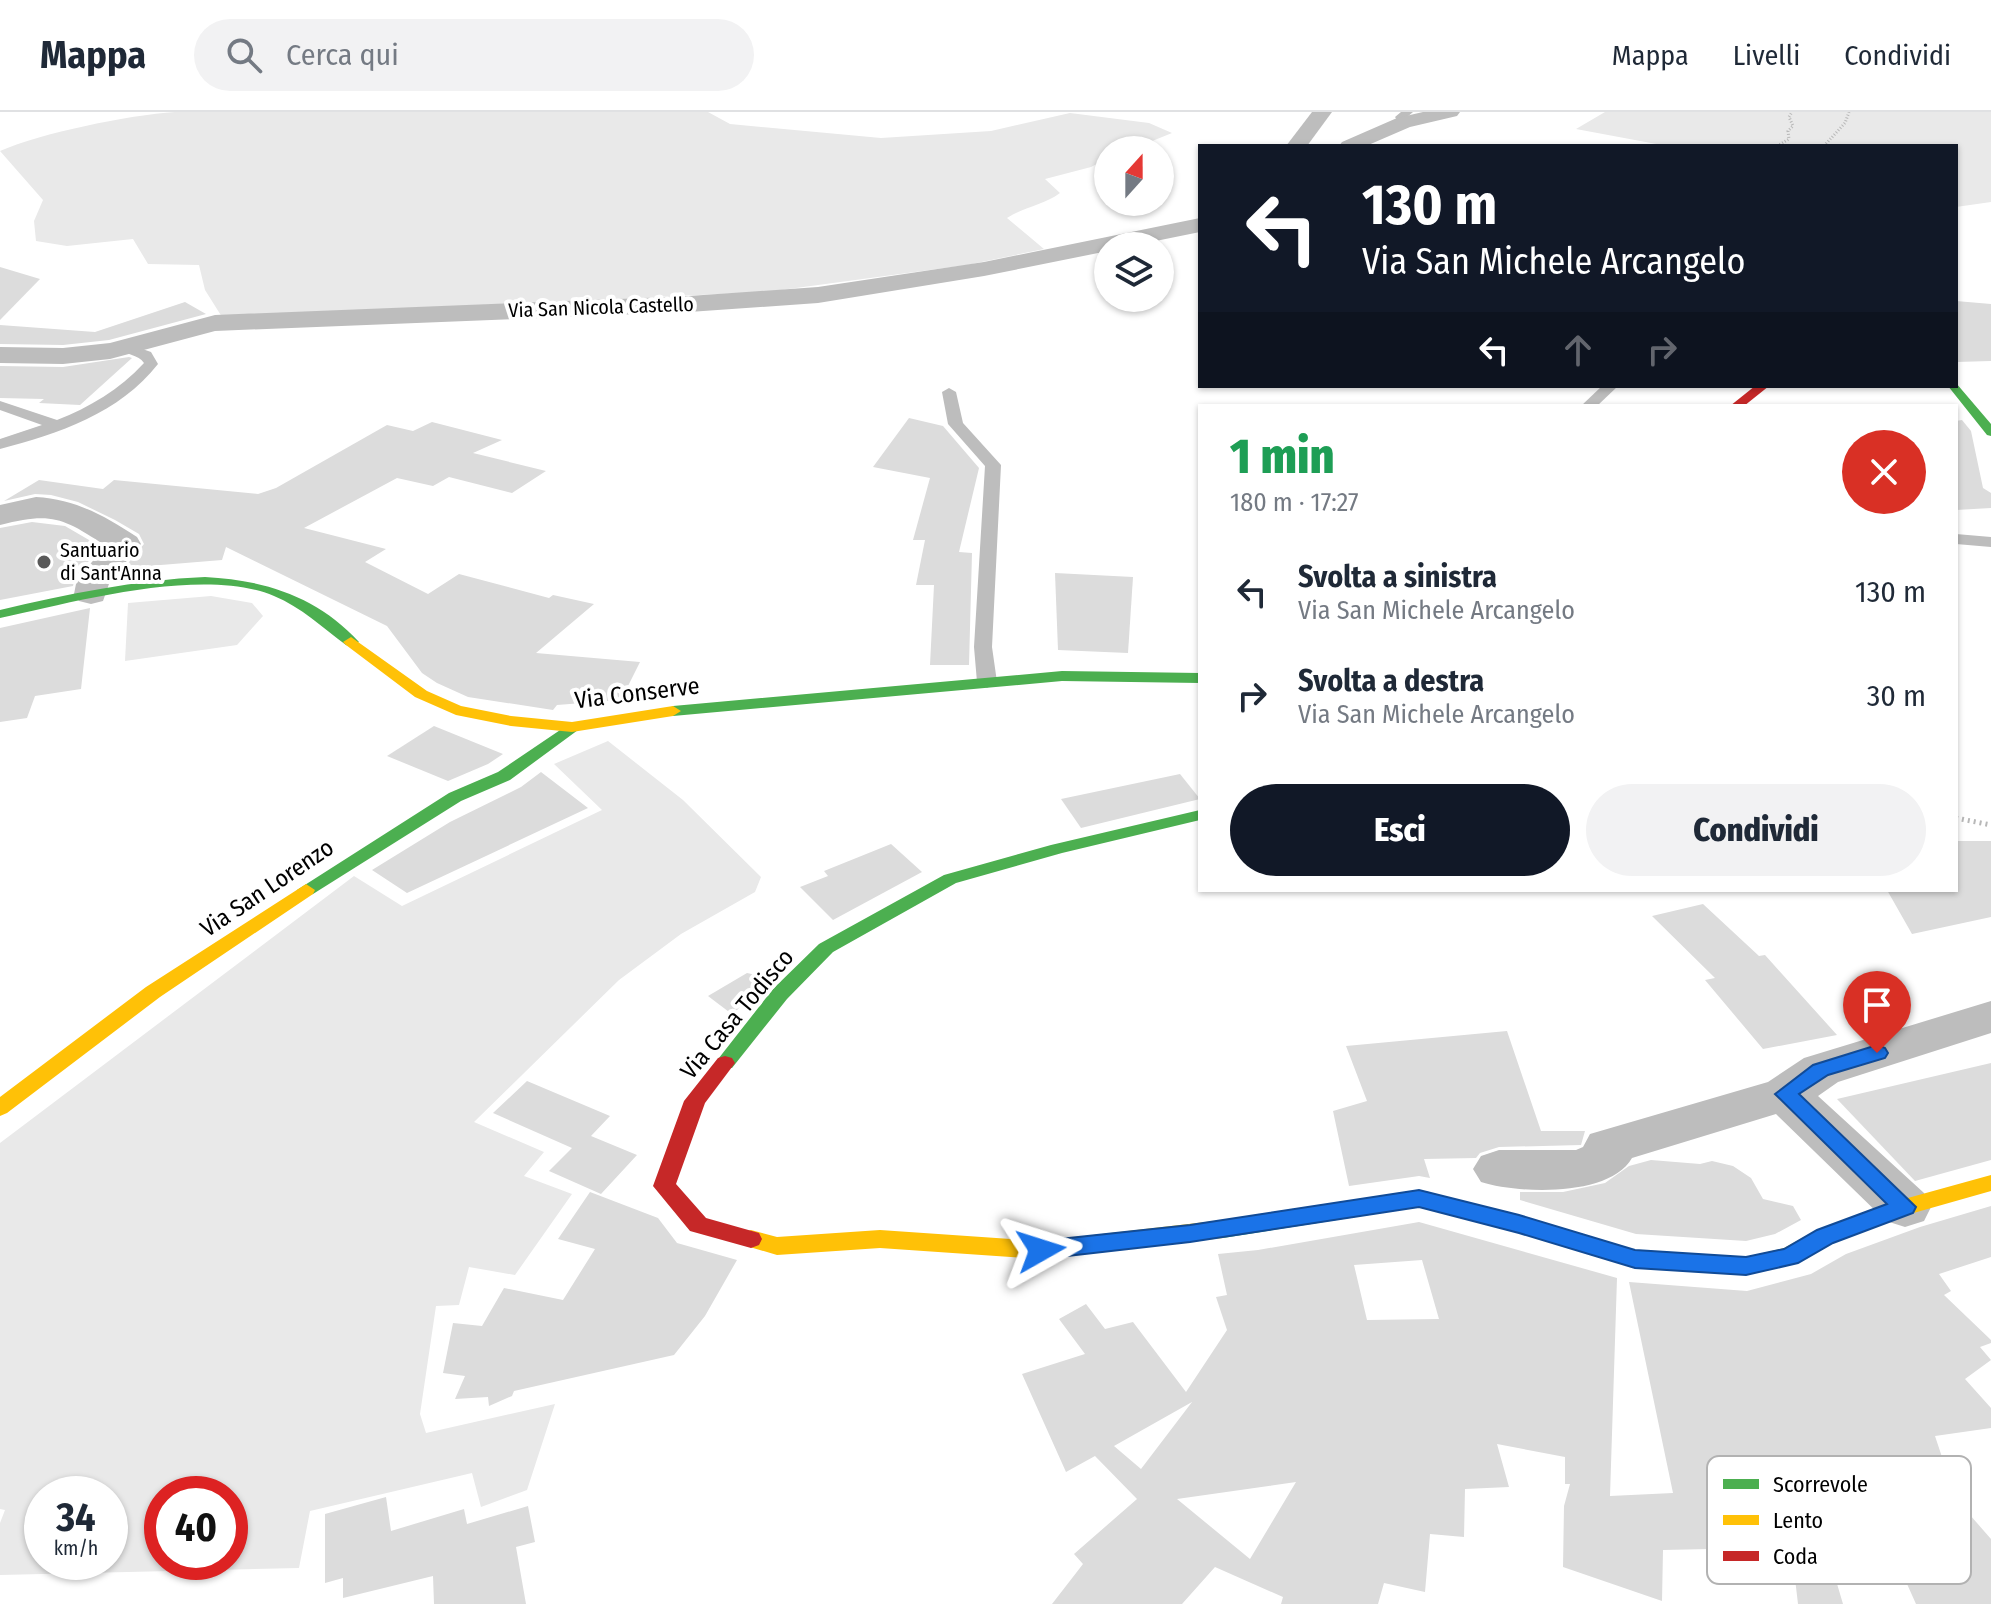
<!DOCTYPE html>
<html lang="it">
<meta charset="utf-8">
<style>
body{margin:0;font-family:"Fira Sans Condensed",sans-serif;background:#f2f2f3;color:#1f2937;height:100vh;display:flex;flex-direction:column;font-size:30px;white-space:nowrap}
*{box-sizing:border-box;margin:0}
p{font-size:26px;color:#747a83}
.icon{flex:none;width:44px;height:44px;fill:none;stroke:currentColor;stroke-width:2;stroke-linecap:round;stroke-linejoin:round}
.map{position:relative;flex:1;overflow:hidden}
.panel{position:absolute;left:1198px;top:292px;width:760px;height:488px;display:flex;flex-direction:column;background:#fff;border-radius:0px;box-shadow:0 2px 6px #0004}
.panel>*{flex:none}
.top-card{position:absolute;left:1198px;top:32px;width:760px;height:244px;border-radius:0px;box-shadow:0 2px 6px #0004;background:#111827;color:#fff;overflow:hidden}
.needle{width:52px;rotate:21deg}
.fabs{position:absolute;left:1094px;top:24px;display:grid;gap:16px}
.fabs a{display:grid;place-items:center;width:80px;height:80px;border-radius:50%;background:#fff;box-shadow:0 2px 6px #0004;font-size:40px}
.speed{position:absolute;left:24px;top:1364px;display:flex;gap:16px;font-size:40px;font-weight:700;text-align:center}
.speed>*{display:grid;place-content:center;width:104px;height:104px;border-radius:50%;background:#fff;box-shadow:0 2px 6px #0004;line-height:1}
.speed small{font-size:20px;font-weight:400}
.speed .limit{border:12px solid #d22;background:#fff;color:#111}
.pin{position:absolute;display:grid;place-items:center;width:68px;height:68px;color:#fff;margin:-82px -34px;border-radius:50% 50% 50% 0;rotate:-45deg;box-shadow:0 0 8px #0007}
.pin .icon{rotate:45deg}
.me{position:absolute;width:88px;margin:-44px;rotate:84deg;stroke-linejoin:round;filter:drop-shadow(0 0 6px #0008)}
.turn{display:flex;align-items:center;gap:28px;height:168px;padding:0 32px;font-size:36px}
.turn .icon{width:104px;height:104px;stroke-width:2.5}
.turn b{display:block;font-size:56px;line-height:68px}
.lanes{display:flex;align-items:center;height:76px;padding:0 32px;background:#0003;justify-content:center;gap:40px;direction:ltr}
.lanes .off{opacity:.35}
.round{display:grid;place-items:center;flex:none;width:84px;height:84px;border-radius:42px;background:#f2f2f3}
.summary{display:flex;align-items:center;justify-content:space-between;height:136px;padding:0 32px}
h1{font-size:48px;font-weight:800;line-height:60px;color:#1e9e55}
.primary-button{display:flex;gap:16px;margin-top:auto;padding:16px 32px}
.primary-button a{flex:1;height:92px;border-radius:48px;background:#111827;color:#fff;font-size:32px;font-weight:800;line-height:92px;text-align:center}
.primary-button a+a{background:#f2f2f3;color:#1f2937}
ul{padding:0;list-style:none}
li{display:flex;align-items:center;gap:24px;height:104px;padding:0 32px}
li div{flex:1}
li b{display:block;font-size:30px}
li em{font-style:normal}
header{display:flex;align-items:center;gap:48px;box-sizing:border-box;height:112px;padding:0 40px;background:#fff;border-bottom:2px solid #e0e1e3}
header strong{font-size:38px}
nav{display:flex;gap:44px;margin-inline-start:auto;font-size:28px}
.search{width:560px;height:72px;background:#f2f2f3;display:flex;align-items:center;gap:20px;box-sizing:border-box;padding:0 28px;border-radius:44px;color:#747a83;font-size:30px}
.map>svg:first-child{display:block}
.green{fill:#e9e9e9;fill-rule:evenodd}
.building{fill:#dcdcdc;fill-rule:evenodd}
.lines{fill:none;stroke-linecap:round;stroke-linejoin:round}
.path-far1{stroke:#b8b8b8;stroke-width:3;stroke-dasharray:1 2;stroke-linecap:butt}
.path{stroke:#b8b8b8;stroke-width:5;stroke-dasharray:2 4;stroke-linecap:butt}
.lane{fill:#bdbdbd;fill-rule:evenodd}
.street{fill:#bdbdbd;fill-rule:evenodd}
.fast{fill:#4caf50;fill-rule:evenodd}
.slow{fill:#ffc107;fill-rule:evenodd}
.jam{fill:#c62828;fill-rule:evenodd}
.route{fill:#1a73e8;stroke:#114b97;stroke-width:2}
.poi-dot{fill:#595959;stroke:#fff;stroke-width:3}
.labels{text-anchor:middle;stroke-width:8;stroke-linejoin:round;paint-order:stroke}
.far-street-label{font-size:20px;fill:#000;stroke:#fff}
.far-poi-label{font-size:20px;fill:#000;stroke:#fff;text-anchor:start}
.street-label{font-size:24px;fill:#000;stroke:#fff}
.key{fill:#fff;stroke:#b2b2b2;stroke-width:2}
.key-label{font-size:22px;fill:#000}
</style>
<header>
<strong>Mappa</strong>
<div class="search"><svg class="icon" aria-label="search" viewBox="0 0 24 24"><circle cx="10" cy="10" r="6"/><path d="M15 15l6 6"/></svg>Cerca qui</div>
<nav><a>Mappa</a><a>Livelli</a><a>Condividi</a></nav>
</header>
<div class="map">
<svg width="1991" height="1492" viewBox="0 0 1991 1492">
<rect width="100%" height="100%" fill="#fff"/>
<!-- green -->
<g class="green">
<path d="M 175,0 L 708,0 L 730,12 L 881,26 L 991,19 L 1070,1 L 1149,11 L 1172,21 L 1130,38 L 1108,38 L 1108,46 L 1091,55 L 1045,67 L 1060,81 C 1044,93 1024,95 1007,106 L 1044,137 L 967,153 L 766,180 L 222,205 L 205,178 L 199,153 L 148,152 L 133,127 L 67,134 L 36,129 L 34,109 L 43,88 L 0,39 C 41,21 129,3 175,0 Z"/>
<polygon points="1605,0 1991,0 1991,90 1956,95 1956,34 1667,34 1576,17"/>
<polygon points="211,484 252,491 263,504 237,533 125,549 128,491"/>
<path d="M 608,629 L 683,688 L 761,765 L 755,780 L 681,822 L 619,868 L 474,1010 L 544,1040 L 524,1064 L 572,1082 L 515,1163 L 469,1155 L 459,1193 L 436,1194 L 420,1302 L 426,1321 L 555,1292 L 527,1378 L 481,1395 L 472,1361 L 310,1399 L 299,1456 L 0,1463 L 0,1411 L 5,1398 L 0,1397 L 0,1031 L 354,764 L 402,794 L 602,698 L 554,652 ZM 42,1382 L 110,1382 L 110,1450 L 42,1450 ZM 162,1382 L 230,1382 L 230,1450 L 162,1450 Z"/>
</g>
<!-- building -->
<g class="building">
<polygon points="0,155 40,167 0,208"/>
<polygon points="1956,189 1991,192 1991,249 1956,250"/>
<polygon points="185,190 206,202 109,228 63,233 0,232 0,213 95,220"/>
<polygon points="129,245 132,246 80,293 39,291 44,287 0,286 0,254 63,255"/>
<polygon points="909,306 943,314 979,356 959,440 972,441 969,553 930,553 934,473 916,473 925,428 913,428 930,366 873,355"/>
<polygon points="1962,308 1971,319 1983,376 1991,381 1991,396 1956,398 1956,309"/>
<polygon points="432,310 502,328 473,341 546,359 512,381 449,365 433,374 397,366 304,416 386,437 365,450 428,482 459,462 549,486 553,483 594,492 536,541 640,550 621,588 557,593 553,598 468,585 437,571 422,561 387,514 226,435 222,448 124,456 144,432 139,422 115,408 78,390 51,383 35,382 4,389 39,368 103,377 114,368 258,382 276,376 387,313 413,319"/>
<polygon points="32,410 65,414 101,435 75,465 73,474 0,488 0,416"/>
<polygon points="1055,461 1133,465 1128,541 1058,538"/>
<polygon points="90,496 81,577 35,584 27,606 0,610 0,516"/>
<polygon points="434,614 503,642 488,652 448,669 387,644"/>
<polygon points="541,660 588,696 407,781 372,758 450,710 521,675"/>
<polygon points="1180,662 1200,687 1081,716 1061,687"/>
<polygon points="1956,729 1991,729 1991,805 1912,822 1887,778 1956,778"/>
<polygon points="891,732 922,760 833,808 800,775 828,764 824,759"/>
<polygon points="1703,792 1759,844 1765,843 1837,923 1763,937 1705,868 1715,866 1652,804"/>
<polygon points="747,861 765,865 733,903 708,884"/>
<polygon points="1507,919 1541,1019 1585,1019 1581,1033 1499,1035 1480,1041 1476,1046 1424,1047 1430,1066 1419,1064 1349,1074 1333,999 1367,989 1346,934"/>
<polygon points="1991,951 1991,1048 1915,1069 1837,987"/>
<polygon points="527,969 610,1004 591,1024 637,1043 601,1082 549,1059 572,1036 493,1001"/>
<polygon points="1651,1048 1700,1052 1712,1049 1733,1054 1751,1066 1763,1087 1793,1094 1801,1108 1775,1122 1746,1129 1636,1122 1520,1088 1520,1080 1563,1080 1605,1071 1629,1054"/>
<polygon points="590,1080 658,1106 677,1131 737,1148 705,1204 674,1243 514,1279 512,1284 489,1294 488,1285 455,1287 465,1264 443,1261 453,1211 482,1214 504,1176 563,1188 595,1137 558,1127"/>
<path d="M 1991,1094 L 1991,1145 L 1939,1162 L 1951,1179 L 1944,1183 L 1991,1228 L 1991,1231 L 1980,1235 L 1991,1248 L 1965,1267 L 1991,1296 L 1991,1316 L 1935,1324 L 1956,1387 L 1991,1427 L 1991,1492 L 1916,1492 L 1903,1463 L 1835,1465 L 1843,1492 L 1798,1492 L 1794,1458 L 1757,1446 L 1757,1436 L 1663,1438 L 1662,1489 L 1563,1455 L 1564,1394 L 1570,1372 L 1565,1372 L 1565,1345 L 1497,1332 L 1509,1375 L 1465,1377 L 1464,1425 L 1430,1422 L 1425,1480 L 1384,1471 L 1378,1492 L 1281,1492 L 1283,1485 L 1215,1455 L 1182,1492 L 1052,1492 L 1083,1452 L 1074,1442 L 1137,1387 L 1095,1344 L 1066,1360 L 1022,1262 L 1085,1242 L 1059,1207 L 1086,1192 L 1105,1217 L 1133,1210 L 1186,1280 L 1227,1218 L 1216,1185 L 1227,1183 L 1218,1142 L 1258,1138 L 1419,1110 L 1617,1166 L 1610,1384 L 1673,1381 L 1629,1170 L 1747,1179 L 1811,1162 L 1846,1142 L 1920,1115 ZM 1422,1148 L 1439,1207 L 1367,1208 L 1354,1153 ZM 1192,1290 L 1141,1357 L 1114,1334 ZM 1296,1370 L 1250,1447 L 1177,1387 Z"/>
<polygon points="386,1385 391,1419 464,1397 467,1412 528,1394 535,1430 516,1435 526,1492 434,1492 433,1464 343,1486 343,1466 325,1471 325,1402"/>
</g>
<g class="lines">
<!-- path-far1 -->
<g class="path-far1">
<polyline points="1777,34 1789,27 1788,19 1793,14 1789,5 1792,0"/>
<polyline points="1824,34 1845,11 1849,0"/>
</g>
<!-- path -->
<polyline class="path" points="1956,706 1991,713"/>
<!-- lane -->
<g class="lane">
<polygon points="1401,0 1413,0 1406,6 1408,12 1400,12 1395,5"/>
<path d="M 128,232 L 151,240 L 158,252 C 120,301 58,322 0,337 L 0,327 L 42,313 L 0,298 L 0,289 L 57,308 C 90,295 119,278 144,251 C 138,242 127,244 121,236 Z"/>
<polygon points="1602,274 1618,274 1597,294 1581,294"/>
<polygon points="949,276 956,280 963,311 1001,353 992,535 997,570 987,576 977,570 974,535 985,354 948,312 942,280"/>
<polygon points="1956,422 1991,425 1991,435 1956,432"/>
</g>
<!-- street -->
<g class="street">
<polygon points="1312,0 1332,0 1307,34 1286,34"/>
<polygon points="1423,0 1460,0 1457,4 1410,15 1366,34 1339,34 1342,30 1397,6"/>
<polygon points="1200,106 1200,120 1131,134 1108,134 1108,139 984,164 818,191 689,200 215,219 110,247 63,252 0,251 0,235 63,236 110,231 215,203 689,184 818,175 984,150"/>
<path d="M 36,385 C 75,387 105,404 137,425 L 141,432 L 110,469 L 103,489 L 91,492 L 79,489 L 74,482 L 77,467 L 106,434 C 62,405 51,400 0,413 L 0,393 Z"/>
<path d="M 1991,889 L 1991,921 L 1838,970 L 1818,984 L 1924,1081 L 1931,1095 L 1924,1109 L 1905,1115 L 1886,1109 L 1776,1002 L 1632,1046 C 1610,1085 1519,1082 1481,1070 L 1473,1057 L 1481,1044 L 1499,1038 L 1576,1038 L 1583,1035 L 1590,1022 L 1768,970 L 1804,946 Z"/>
</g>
<!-- fast -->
<g class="fast">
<polygon points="1956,271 1991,312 1991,324 1987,323 1948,274 1956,274"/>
<path d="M 205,465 C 264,468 317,484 359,530 L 351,535 L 346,533 C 323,516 301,495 274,484 C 203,454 74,490 0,506 L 0,498 C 68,482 135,468 205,465 Z"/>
<polygon points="1062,559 1200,561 1200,571 1062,569 673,604 665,599 673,594"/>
<polygon points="572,610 578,612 580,615 578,618 510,668 461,689 313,782 306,784 297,778 449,681 498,660"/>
<polygon points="1200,698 1200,708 1062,741 956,771 833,840 787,887 732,956 718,956 715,951 773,877 819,832 944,763 1051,733"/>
<polygon points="1419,1079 1519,1103 1635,1138 1664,1142 1668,1148 1664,1154 1635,1156 1519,1121 1419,1095 1223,1126 1215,1123 1212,1117 1215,1111 1223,1108"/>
</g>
<!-- slow -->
<g class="slow">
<polygon points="351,525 427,579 461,594 511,604 572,610 673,594 681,599 673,604 572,620 511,614 456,603 415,585 346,533 343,530"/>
<polygon points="306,772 315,778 313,782 160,885 7,1001 0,1004 0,985 146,875"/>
<polygon points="1991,1063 1991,1079 1910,1102 1833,1130 1790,1153 1746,1163 1656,1157 1648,1154 1644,1148 1648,1142 1656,1139 1746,1145 1784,1136 1817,1118 1897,1089"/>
<polygon points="1223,1108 1231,1111 1234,1117 1231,1123 1223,1126 1041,1147 880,1136 777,1143 743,1133 740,1127 743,1121 751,1118 777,1125 880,1118 1041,1129"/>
</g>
<!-- jam -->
<g class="jam">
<polygon points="1755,274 1769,274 1744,294 1730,294"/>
<polygon points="725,944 732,946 735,951 705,991 676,1072 706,1106 759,1121 762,1127 759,1133 751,1136 690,1119 653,1074 684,989 718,946"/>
</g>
</g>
<!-- route -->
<polygon class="route" points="1877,933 1885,936 1888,941 1885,946 1828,963 1799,982 1916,1095 1913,1101 1833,1131 1798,1151 1746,1163 1635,1156 1519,1121 1419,1095 1190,1130 1041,1147 1032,1144 1029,1138 1032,1132 1041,1129 1190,1113 1419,1078 1519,1103 1635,1138 1746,1145 1784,1137 1817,1118 1887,1092 1775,982 1813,953"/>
<!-- markers -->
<circle class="poi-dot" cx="44" cy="450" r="8"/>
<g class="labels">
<!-- far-street labels -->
<g class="far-street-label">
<text transform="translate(601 195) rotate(-2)" y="7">Via San Nicola Castello</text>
</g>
<!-- far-poi labels -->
<g class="far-poi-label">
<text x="60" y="445">Santuario<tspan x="60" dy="23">di Sant'Anna</tspan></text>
</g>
<!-- street labels -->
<g class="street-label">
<text transform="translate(637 581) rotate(-7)" y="8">Via Conserve</text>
<text transform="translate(267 776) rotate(-34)" y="8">Via San Lorenzo</text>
<text transform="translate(737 902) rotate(-50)" y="8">Via Casa Todisco</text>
</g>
</g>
<!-- legend -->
<rect x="1707" y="1344" width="264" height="128" rx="12" class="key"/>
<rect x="1723" y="1367" width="36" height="10" fill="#4caf50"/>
<rect x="1723" y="1403" width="36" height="10" fill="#ffc107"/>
<rect x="1723" y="1439" width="36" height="10" fill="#c62828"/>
<g class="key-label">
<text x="1773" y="1380">Scorrevole</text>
<text x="1773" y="1416">Lento</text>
<text x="1773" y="1452">Coda</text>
</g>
</svg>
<div class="fabs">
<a><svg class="needle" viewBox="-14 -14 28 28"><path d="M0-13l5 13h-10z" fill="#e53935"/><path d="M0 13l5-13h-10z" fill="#747a83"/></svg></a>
<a><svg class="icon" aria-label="layers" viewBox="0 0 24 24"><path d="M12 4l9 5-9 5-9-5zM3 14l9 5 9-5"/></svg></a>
</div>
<div class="speed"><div>34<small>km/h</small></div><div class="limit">40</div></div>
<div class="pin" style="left:1877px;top:941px;background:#d93025"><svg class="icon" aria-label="arrive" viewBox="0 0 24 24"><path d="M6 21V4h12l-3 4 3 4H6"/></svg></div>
<svg class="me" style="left:1041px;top:1138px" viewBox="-20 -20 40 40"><path d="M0-17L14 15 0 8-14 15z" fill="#1a73e8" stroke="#fff" stroke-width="4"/></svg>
<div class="top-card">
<div class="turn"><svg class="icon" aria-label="left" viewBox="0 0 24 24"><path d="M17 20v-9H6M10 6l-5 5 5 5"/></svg><div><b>130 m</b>Via San Michele Arcangelo</div></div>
<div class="lanes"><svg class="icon" aria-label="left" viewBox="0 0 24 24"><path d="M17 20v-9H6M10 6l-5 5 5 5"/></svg><svg class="icon off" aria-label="ahead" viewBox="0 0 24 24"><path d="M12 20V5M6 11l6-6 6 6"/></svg><svg class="icon off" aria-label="right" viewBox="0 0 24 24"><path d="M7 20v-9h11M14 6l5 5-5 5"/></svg></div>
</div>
<section class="panel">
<div class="summary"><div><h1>1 min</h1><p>180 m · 17:27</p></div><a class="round" style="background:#d93025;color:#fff"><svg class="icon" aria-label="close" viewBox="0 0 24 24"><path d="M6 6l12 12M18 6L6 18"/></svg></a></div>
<ul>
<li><svg class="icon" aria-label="left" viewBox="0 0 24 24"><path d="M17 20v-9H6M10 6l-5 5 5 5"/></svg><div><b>Svolta a sinistra</b><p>Via San Michele Arcangelo</p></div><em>130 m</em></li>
<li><svg class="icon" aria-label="right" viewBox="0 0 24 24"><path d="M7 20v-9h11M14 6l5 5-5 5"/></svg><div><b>Svolta a destra</b><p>Via San Michele Arcangelo</p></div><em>30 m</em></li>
</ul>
<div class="primary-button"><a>Esci</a><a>Condividi</a></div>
</section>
</div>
